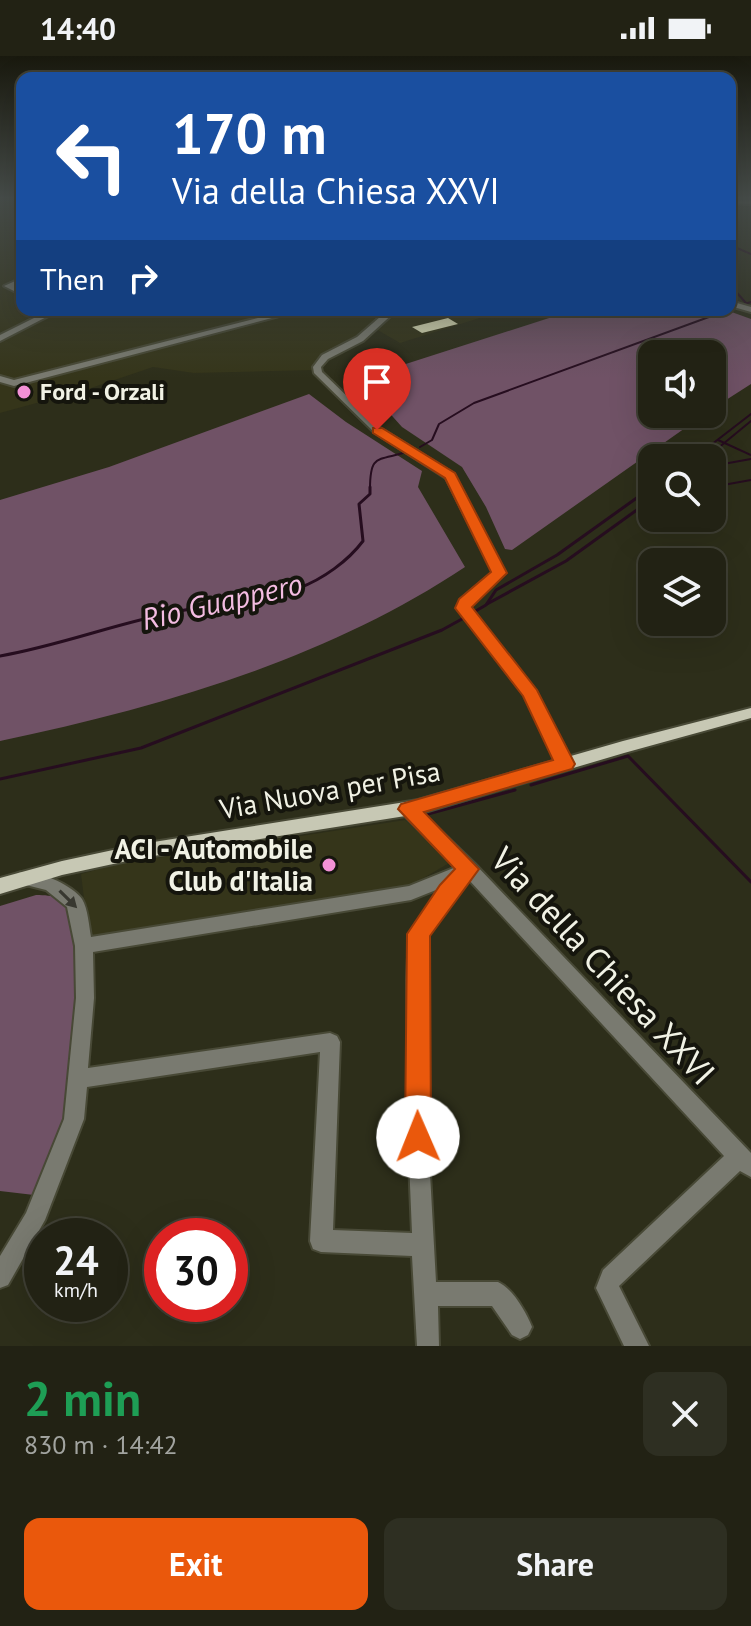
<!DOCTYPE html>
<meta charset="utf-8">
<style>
body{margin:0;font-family:"PT Sans",sans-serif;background:#2e2f22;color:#f1f3f6;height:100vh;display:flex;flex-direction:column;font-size:30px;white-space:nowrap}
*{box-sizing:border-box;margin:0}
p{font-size:26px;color:#a2a4a0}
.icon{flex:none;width:44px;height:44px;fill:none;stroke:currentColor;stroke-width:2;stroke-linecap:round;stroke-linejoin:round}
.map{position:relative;height:1290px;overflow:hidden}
.details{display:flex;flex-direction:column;background:#222214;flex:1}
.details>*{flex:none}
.top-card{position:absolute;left:16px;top:16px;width:720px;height:244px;border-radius:16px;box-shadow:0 8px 32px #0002,0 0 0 2px #3f3f34;background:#1a4fa0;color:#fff;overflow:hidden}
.fabs{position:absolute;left:638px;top:284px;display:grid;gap:16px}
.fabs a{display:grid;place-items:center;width:88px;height:88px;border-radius:16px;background:#222214;box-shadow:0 8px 32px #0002,0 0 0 2px #3f3f34;font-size:40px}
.speed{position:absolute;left:24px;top:1162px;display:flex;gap:16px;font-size:40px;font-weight:700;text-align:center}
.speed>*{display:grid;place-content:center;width:104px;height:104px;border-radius:50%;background:#222214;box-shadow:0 8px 32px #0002,0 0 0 2px #3f3f34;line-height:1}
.speed small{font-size:20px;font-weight:400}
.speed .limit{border:12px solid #d22;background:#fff;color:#111}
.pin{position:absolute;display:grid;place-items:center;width:68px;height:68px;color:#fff;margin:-82px -34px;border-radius:50% 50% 50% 0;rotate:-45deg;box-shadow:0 0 8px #0007}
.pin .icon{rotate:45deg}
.me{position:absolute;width:88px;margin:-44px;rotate:359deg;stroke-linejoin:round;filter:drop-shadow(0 0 6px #0008)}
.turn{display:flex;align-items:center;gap:28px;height:168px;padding:0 24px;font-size:36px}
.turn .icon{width:104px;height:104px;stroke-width:2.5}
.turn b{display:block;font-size:56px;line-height:68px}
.then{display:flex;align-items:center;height:76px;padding:0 24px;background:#0003;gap:16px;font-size:30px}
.round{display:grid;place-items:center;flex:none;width:84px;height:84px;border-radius:16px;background:#2e2f22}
.head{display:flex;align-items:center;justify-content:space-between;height:136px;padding:0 24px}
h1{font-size:48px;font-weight:700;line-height:60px;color:#1e9e55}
.primary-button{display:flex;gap:16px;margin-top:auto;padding:16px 24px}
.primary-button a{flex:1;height:92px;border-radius:16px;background:#ea580c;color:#fff;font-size:32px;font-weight:700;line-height:92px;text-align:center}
.primary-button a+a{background:#2e2f22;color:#f1f3f6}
.status{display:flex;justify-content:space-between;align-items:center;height:56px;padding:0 40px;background:#222214;direction:ltr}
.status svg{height:22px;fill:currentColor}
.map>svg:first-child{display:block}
.built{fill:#35351a}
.forest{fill:#705266}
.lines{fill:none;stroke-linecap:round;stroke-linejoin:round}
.stream-far1{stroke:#260d1f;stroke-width:2}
.stream{stroke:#260d1f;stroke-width:3}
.building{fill:#dddfb9}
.minor-casing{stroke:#484936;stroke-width:4}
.major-casing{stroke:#484936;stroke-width:4}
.minor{fill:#797a70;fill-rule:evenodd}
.major{fill:#c7c8b4;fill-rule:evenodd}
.oneway{fill:#383830}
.route{fill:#ea580c;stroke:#983908;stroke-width:2}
.poi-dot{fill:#f391d6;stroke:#15150d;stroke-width:3}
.labels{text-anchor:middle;stroke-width:8;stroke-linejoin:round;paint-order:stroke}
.far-poi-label{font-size:24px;font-weight:bold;fill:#f1f2e5;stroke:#15150d;text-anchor:start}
.street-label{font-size:28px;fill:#f1f2e5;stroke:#15150d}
.poi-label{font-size:28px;font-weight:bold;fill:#f1f2e5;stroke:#15150d;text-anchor:end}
.water-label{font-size:30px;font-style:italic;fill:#f3bce1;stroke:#15150d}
.near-street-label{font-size:34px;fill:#f1f2e5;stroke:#15150d}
</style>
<div class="status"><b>14:40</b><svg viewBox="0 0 49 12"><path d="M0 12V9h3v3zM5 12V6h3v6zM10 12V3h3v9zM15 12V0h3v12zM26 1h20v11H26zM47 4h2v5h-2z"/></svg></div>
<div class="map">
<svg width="751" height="1290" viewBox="0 0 751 1290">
<rect width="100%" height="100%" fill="#2d2e1a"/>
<!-- built -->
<g class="built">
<polygon points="0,142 22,142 22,254 391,254 363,278 318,305 314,314 194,317 153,311 88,333 0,357"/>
<polygon points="397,254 505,254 400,287 376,273"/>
<polygon points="405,764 451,806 406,832 89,882 81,818 118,808"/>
</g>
<!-- forest -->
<g class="forest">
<polygon points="574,254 726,254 751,263 751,328 712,353 712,298 652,298 652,358 705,358 512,494 505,493 486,451 462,411 402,371 359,323"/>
<path d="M 309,338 L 346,366 L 422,415 L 418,431 L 465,511 C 327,603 161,651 0,685 L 0,444 L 109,411 Z"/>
<path d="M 36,839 C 54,839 63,842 73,856 L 90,1012 L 81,1072 L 51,1141 L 0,1135 L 0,850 Z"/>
</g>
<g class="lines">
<!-- stream-far1 -->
<g class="stream-far1">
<polyline points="730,189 751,198"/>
<polyline points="730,229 746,247"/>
<polyline points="730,253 751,246"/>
<polyline points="718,384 751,399"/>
<polyline points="420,391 432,384 439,368 474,347 728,254"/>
<polyline points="694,402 751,358"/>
<polyline points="706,402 751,365"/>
<polyline points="712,410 751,403"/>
<polyline points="712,431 751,424"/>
<path d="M 370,433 C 370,398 377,405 407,396"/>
<polyline points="649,433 652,431"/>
</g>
<!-- stream -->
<g class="stream">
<polyline points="487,548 566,505 652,443"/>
<polyline points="474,556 486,549 496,534 557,499 652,431"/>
<path d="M 0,600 C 63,589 122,565 185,554 C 222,548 263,545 299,532 C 323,523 348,505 363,485 L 359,448 L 370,438 L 370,431"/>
<polyline points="0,723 141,692 442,574 462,563"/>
<polyline points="531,729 628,700 751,826"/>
<polyline points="428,758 515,734"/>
</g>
</g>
<!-- building -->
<polygon class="building" points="448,262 458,268 422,277 412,271"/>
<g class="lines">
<defs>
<g id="minor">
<polygon points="730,143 751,144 751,148 730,147"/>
<polygon points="22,222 22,227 14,230 22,234 22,239 4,230"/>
<polygon points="730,245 751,251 751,256 730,250"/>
<polygon points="50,254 60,254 0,285 0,279"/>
<polygon points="289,254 302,254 14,330 0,326 0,320 14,324"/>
<polygon points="388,254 397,254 363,285 328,303 321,311 322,316 380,372 454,418 505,517 471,547 469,552 536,635 572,708 570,712 560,712 525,640 457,552 461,543 493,516 446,422 374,376 314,317 313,311 322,299 357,281"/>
<path d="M 408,747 L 414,749 L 475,808 L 751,1097 L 751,1121 L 740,1115 L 619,1230 L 649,1290 L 624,1290 L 596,1232 L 603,1214 L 724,1100 L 469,824 L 454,840 L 427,880 L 425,924 L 428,1081 L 436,1226 L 498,1226 C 513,1233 526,1256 532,1271 L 528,1279 L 520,1283 L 512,1279 L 492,1250 L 438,1250 L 439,1290 L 417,1290 L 412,1200 L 321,1196 L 313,1193 L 310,1185 L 320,996 L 87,1031 L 84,1063 L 45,1164 L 8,1229 L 0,1232 L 0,1200 L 26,1157 L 64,1063 L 76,942 L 75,890 L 67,851 L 46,834 L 18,827 L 16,822 L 18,817 C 35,812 72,829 82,843 C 88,853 89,870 91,881 L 409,830 L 456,811 L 402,757 L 400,753 L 402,749 ZM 441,832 L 409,878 L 407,924 L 408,1081 L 412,1177 L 333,1174 L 340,986 L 337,980 L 330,977 L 88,1012 L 94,942 L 93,896 L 411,844 Z"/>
</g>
<polygon id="major" points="751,652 751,662 624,697 418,758 141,802 62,819 0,838 0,822 62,805 141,788 418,744 623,685"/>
</defs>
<!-- minor casing -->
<use href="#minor" class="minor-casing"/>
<!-- major casing -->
<use href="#major" class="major-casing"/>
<!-- minor -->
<use href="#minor" class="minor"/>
<!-- major -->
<use href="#major" class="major"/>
</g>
<!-- one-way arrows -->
<defs><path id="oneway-solid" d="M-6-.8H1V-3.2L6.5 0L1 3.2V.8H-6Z" transform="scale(2)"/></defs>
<use class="oneway" href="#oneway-solid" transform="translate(68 843) rotate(45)"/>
<!-- sky -->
<linearGradient id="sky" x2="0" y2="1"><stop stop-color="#19190e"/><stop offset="0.44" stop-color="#464c49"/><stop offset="1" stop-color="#464c49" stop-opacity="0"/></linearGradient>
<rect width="751" height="322" fill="url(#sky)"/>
<!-- route -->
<polygon class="route" points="373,372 382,372 455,417 507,517 472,551 537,634 575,708 572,713 424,756 479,813 430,880 431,1081 427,1090 418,1094 409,1090 405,1081 407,878 440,829 455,813 398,753 401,748 553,704 523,640 455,552 459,543 491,516 445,422 373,377"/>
<!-- markers -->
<g class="poi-dot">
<circle cx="24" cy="336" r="8"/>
<circle cx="329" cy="809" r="8"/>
</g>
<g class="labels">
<!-- far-poi labels -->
<g class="far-poi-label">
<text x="40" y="344">Ford - Orzali</text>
</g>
<!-- street labels -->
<g class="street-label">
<text transform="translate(330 734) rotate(-10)" y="10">Via Nuova per Pisa</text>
</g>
<!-- poi labels -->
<g class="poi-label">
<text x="313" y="803">ACI - Automobile<tspan x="313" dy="32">Club d'Italia</tspan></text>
</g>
<!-- water labels -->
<g class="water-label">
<text transform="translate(222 546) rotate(-13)" y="10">Rio Guappero</text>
</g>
<!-- near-street labels -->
<g class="near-street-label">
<text transform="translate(603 910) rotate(47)" y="12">Via della Chiesa XXVI</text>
</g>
</g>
</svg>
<div class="fabs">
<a><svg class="icon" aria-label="sound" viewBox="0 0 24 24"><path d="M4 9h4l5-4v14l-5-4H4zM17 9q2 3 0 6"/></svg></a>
<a><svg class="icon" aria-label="search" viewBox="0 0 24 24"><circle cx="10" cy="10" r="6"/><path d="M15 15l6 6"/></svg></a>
<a><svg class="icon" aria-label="layers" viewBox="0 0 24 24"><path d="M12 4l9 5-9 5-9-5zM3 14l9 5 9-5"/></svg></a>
</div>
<div class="speed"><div>24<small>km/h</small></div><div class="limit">30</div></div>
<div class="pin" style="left:377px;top:374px;background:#d93025"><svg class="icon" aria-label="arrive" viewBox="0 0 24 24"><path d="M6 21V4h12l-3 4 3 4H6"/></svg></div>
<svg class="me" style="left:418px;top:1081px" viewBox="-20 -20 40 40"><circle r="19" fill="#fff"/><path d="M0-13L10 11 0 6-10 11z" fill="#ea580c"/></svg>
<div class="top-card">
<div class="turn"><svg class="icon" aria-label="left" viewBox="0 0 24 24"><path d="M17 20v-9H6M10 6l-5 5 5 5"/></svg><div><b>170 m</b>Via della Chiesa XXVI</div></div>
<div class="then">Then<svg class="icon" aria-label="right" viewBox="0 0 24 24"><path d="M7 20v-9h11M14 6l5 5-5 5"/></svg></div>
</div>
</div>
<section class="details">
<div class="head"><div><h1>2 min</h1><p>830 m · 14:42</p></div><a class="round"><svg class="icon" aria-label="close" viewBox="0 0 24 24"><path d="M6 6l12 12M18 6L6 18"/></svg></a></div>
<div class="primary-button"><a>Exit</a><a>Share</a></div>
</section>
